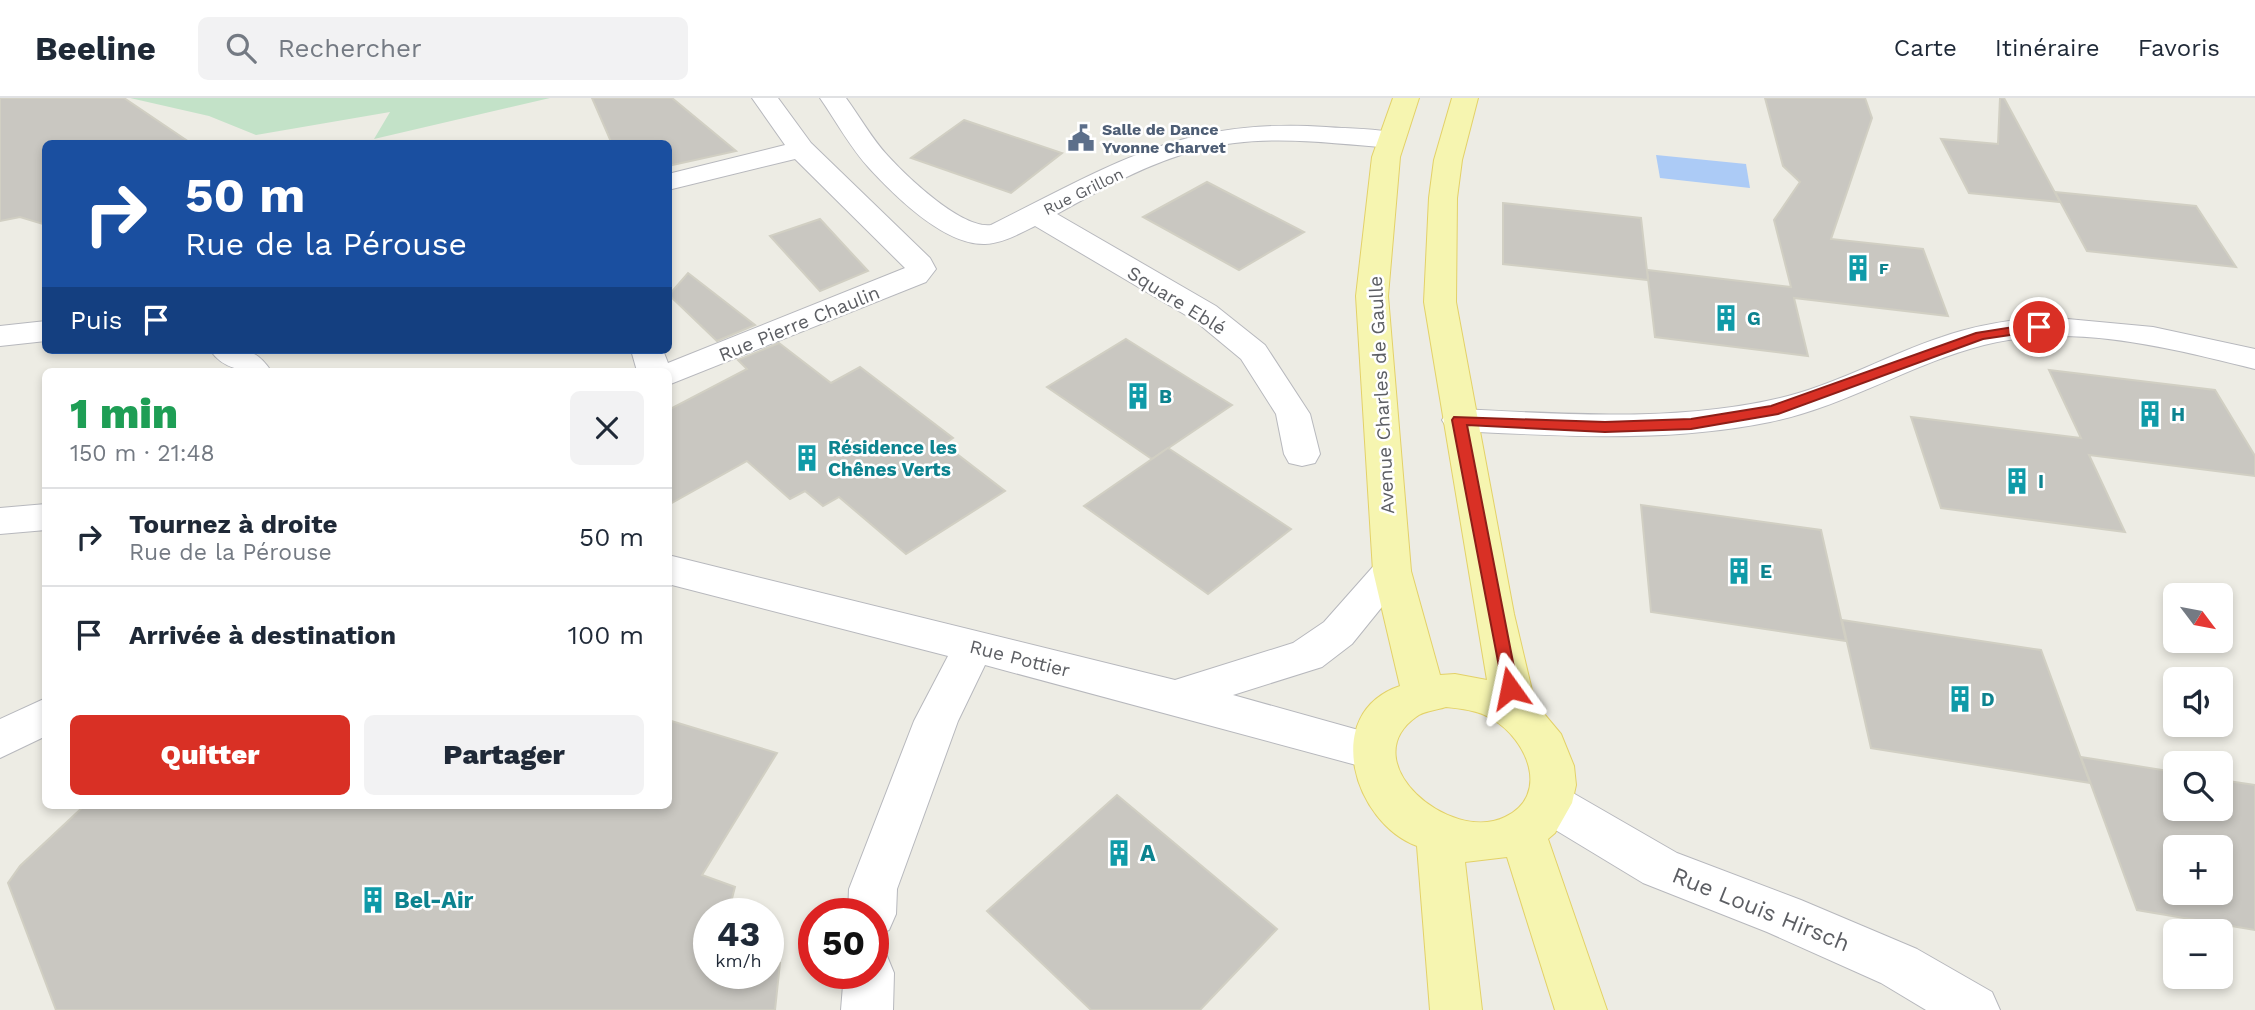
<!DOCTYPE html>
<html lang="fr">
<meta charset="utf-8">
<style>
body{margin:0;font-family:"Work Sans",sans-serif;background:#f2f2f3;color:#1f2937;height:100vh;display:flex;flex-direction:column;font-size:26px;white-space:nowrap}
*{box-sizing:border-box;margin:0}
p{font-size:23px;color:#747a83}
.icon{flex:none;width:38px;height:38px;fill:none;stroke:currentColor;stroke-width:2;stroke-linecap:round;stroke-linejoin:round}
.map{position:relative;flex:1;overflow:hidden}
.panel{position:absolute;left:42px;top:270px;width:630px;height:441px;display:flex;flex-direction:column;background:#fff;border-radius:10px;box-shadow:0 4px 10px #0003}
.panel>*{flex:none}
.hud{position:absolute;left:42px;top:42px;width:630px;height:214px;border-radius:10px;box-shadow:0 4px 10px #0003;background:#1a4fa0;color:#fff;overflow:hidden}
.needle{width:46px;rotate:122deg}
.controls{position:absolute;left:2163px;top:485px;display:grid;gap:14px}
.controls a{display:grid;place-items:center;width:70px;height:70px;border-radius:10px;background:#fff;box-shadow:0 4px 10px #0003;font-size:35px}
.speed{position:absolute;left:693px;top:800px;display:flex;gap:14px;font-size:35px;font-weight:700;text-align:center}
.speed>*{display:grid;place-content:center;width:91px;height:91px;border-radius:50%;background:#fff;box-shadow:0 4px 10px #0003;line-height:1}
.speed small{font-size:18px;font-weight:400}
.speed .limit{border:10px solid #d22;background:#fff;color:#111}
.pin{position:absolute;display:grid;place-items:center;width:60px;height:60px;color:#fff;margin:-30px;border:4px solid #fff;border-radius:50%;box-shadow:0 2px 7px #0007}
.me{position:absolute;width:77px;margin:-38px;rotate:348deg;stroke-linejoin:round;filter:drop-shadow(0 0 5px #0008)}
.turn{display:flex;align-items:center;gap:24px;height:147px;padding:0 28px;font-size:32px}
.turn .icon{width:91px;height:91px;stroke-width:2.5}
.turn b{display:block;font-size:49px;line-height:60px}
.then{display:flex;align-items:center;height:66px;padding:0 28px;background:#0003;gap:14px;font-size:26px}
.round{display:grid;place-items:center;flex:none;width:74px;height:74px;border-radius:10px;background:#f2f2f3}
.head{display:flex;align-items:center;justify-content:space-between;height:119px;padding:0 28px}
h1{font-size:42px;font-weight:800;line-height:52px;color:#1e9e55}
.primary-button{display:flex;gap:14px;margin-top:auto;padding:14px 28px}
.primary-button a{flex:1;height:80px;border-radius:10px;background:#d93025;color:#fff;font-size:28px;font-weight:800;line-height:80px;text-align:center}
.primary-button a+a{background:#f2f2f3;color:#1f2937}
ul{padding:0;list-style:none}
li{display:flex;align-items:center;gap:21px;height:98px;padding:0 28px;border-top:2px solid #e0e1e3}
li div{flex:1}
li b{display:block;font-size:26px}
li em{font-style:normal}
header{display:flex;align-items:center;gap:42px;box-sizing:border-box;height:98px;padding:0 35px;background:#fff;border-bottom:2px solid #e0e1e3}
header strong{font-size:33px}
nav{display:flex;gap:38px;margin-inline-start:auto;font-size:24px}
.search{width:490px;height:63px;background:#f2f2f3;display:flex;align-items:center;gap:18px;box-sizing:border-box;padding:0 24px;border-radius:10px;color:#747a83;font-size:26px}
.map>svg:first-child{display:block}
.green{fill:#c3e2c8}
.water{fill:#accbf6}
.building{fill:#c9c7c1;stroke:#d1cfc3;stroke-width:2;fill-rule:evenodd}
.lines{fill:none;stroke-linecap:round;stroke-linejoin:round}
.minor-casing{stroke:#b7b8bd;stroke-width:2}
.major-casing{stroke:#e3d168;stroke-width:2}
.minor{fill:#fff;fill-rule:evenodd}
.major{fill:#f6f5b0;fill-rule:evenodd}
.route{fill:#d93025;stroke:#8d1f18;stroke-width:2}
.labels{text-anchor:middle;stroke-width:5;stroke-linejoin:round;paint-order:stroke}
.far-service-label{font-size:16px;font-weight:bold;fill:#4e5e75;stroke:#fff;text-anchor:start}
.far-street-label{font-size:16px;fill:#5c5e63;stroke:#fff}
.far-culture-label{font-size:16px;font-weight:bold;fill:#0d838f;stroke:#fff;text-anchor:start}
.street-label{font-size:19px;fill:#5c5e63;stroke:#fff}
.culture-label{font-size:19px;font-weight:bold;fill:#0d838f;stroke:#fff;text-anchor:start}
.near-culture-label{font-size:23px;font-weight:bold;fill:#0d838f;stroke:#fff;text-anchor:start}
.near-street-label{font-size:23px;fill:#5c5e63;stroke:#fff}
</style>
<header>
<strong>Beeline</strong>
<div class="search"><svg class="icon" aria-label="search" viewBox="0 0 24 24"><circle cx="10" cy="10" r="6"/><path d="M15 15l6 6"/></svg>Rechercher</div>
<nav><a>Carte</a><a>Itinéraire</a><a>Favoris</a></nav>
</header>
<div class="map">
<svg width="2255" height="912" viewBox="0 0 2255 912">
<rect width="100%" height="100%" fill="#edece4"/>
<!-- green -->
<polygon class="green" points="130,0 550,0 374,41 390,14 256,37 209,18"/>
<!-- water -->
<polygon class="water" points="1656,57 1746,66 1750,90 1660,80"/>
<!-- building -->
<g class="building">
<polygon points="0,0 124,0 192,46 46,46 46,127 20,119 0,123"/>
<polygon points="592,0 672,0 736,53 668,68 668,46 612,46"/>
<polygon points="1765,0 1865,0 1872,20 1831,141 1923,151 1948,218 1794,200 1808,258 1655,239 1647,172 1791,189 1774,122 1800,84 1783,68"/>
<polygon points="2000,0 2004,0 2060,104 1969,95 1941,41 1998,46"/>
<polygon points="964,22 1062,55 1011,95 911,60"/>
<polygon points="1207,84 1304,134 1239,172 1143,119"/>
<polygon points="2055,94 2196,108 2236,169 2087,153"/>
<polygon points="1503,105 1641,120 1648,182 1503,166"/>
<polygon points="820,121 868,173 820,193 770,138"/>
<polygon points="688,175 755,227 717,243 669,197"/>
<polygon points="1126,241 1193,283 1232,307 1152,361 1047,289"/>
<polygon points="779,245 831,285 860,269 953,340 944,346 1005,393 906,456 839,399 823,408 805,393 790,401 747,363 668,407 668,312 747,271 738,262"/>
<polygon points="2049,272 2215,292 2255,358 2255,378 2089,357 2125,434 1941,410 1911,319 2081,340"/>
<polygon points="1168,350 1291,431 1208,496 1084,408"/>
<polygon points="1641,407 1821,432 1846,543 1651,514"/>
<polygon points="1842,522 2041,552 2090,685 1871,650"/>
<polygon points="668,622 777,655 702,777 735,789 728,816 709,816 709,875 768,875 768,866 780,865 775,912 56,912 8,785 20,768 85,707 668,707"/>
<path d="M 2081,659 L 2175,674 L 2175,710 L 2221,710 L 2221,682 L 2255,687 L 2255,832 L 2137,812 ZM 2175,749 L 2221,749 L 2221,794 L 2175,794 Z"/>
<polygon points="1117,697 1277,831 1200,912 1091,912 987,813"/>
</g>
<g class="lines">
<defs>
<g id="minor">
<polygon points="752,0 778,0 811,45 930,160 936,171 926,184 668,287 668,273 637,273 631,252 663,252 668,265 905,170 795,61 668,92 668,76 785,47"/>
<path d="M 820,0 L 846,0 C 860,19 872,41 888,58 C 908,80 962,131 991,127 C 1113,66 1184,19 1326,29 C 1351,31 1377,30 1400,36 L 1404,42 L 1400,48 L 1391,50 C 1328,45 1260,35 1198,52 C 1148,65 1102,91 1057,116 L 1216,208 L 1265,247 L 1310,316 L 1320,356 L 1315,365 L 1302,368 L 1289,365 L 1284,356 L 1276,316 L 1241,261 L 1194,222 L 1035,128 C 1019,136 1003,145 985,146 C 944,147 896,99 870,71 C 851,51 836,23 820,0 Z"/>
<path d="M 2046,219 L 2153,229 L 2255,251 L 2255,271 C 2169,250 2072,224 1984,247 C 1910,266 1845,309 1770,324 C 1668,345 1562,338 1459,333 L 1447,330 L 1442,322 L 1447,314 L 1459,311 C 1567,316 1682,325 1788,298 C 1841,284 1890,256 1942,239 C 1976,227 2010,222 2046,219 Z"/>
<polygon points="46,223 46,243 0,248 0,228"/>
<path d="M 210,252 C 238,252 253,246 271,273 C 247,273 225,274 210,252 Z"/>
<polygon points="46,406 46,432 0,436 0,410"/>
<polygon points="668,457 1175,582 1293,545 1324,524 1378,463 1392,459 1406,463 1411,473 1352,546 1322,569 1233,597 1387,640 1393,653 1387,666 1371,671 985,567 958,623 897,791 896,816 889,832 873,838 873,816 848,816 849,791 914,623 948,558 668,486"/>
<polygon points="46,600 46,638 0,660 0,621"/>
<polygon points="1550,685 1566,691 1677,755 1801,802 1917,851 1992,894 2000,912 1926,912 1881,885 1767,834 1643,785 1534,719 1527,705 1534,691"/>
<polygon points="873,852 887,858 894,875 893,912 841,912 844,875 873,875"/>
</g>
<path id="major" d="M 1393,0 L 1419,0 L 1400,59 L 1388,198 L 1411,473 L 1440,577 L 1455,576 L 1487,582 L 1424,204 L 1429,100 L 1434,62 L 1452,0 L 1478,0 L 1462,62 L 1457,100 L 1456,204 L 1514,516 L 1535,605 L 1561,636 L 1574,668 L 1576,687 L 1572,705 L 1555,735 L 1548,741 L 1607,912 L 1555,912 L 1507,759 L 1465,764 L 1482,912 L 1430,912 L 1417,748 C 1354,725 1320,615 1400,588 L 1373,473 L 1356,198 L 1372,59 ZM 1446,609 C 1462,611 1478,612 1492,621 C 1527,641 1551,697 1505,719 C 1450,746 1353,664 1416,619 C 1423,613 1437,612 1446,609 Z"/>
</defs>
<!-- minor casing -->
<use href="#minor" class="minor-casing"/>
<!-- major casing -->
<use href="#major" class="major-casing"/>
<!-- minor -->
<use href="#minor" class="minor"/>
<!-- major -->
<use href="#major" class="major"/>
</g>
<!-- route -->
<polygon class="route" points="2039,225 2046,229 2044,232 1983,241 1778,316 1691,331 1605,334 1467,327 1518,590 1510,597 1504,595 1452,322 1454,319 1605,324 1691,321 1771,308 1976,235"/>
<!-- icons -->
<defs>
<symbol id="civic-bare" viewBox="-9 -9 18 18"><path d="M-.6-6.5H3V-4.5H.6V-3L4-1V1h2V6H-6V1h2V-1L-.6-3ZM-1.2 2.5V6h2.4V2.5Z" fill="#5c6f8a" stroke="#fff" stroke-width="2.5" paint-order="stroke"/></symbol>
<symbol id="building-bare" viewBox="-9 -9 18 18"><path d="M-4-6H4V6H1V3H-1V6H-4ZM-2.5-4.3h1.7v1.8h-1.7ZM.8-4.3h1.7v1.8H.8ZM-2.5-1h1.7V.8h-1.7ZM.8-1h1.7V.8H.8Z" fill="#0f9aa8" stroke="#fff" stroke-width="2.5" paint-order="stroke"/></symbol>
</defs>
<g fill-rule="evenodd">
<use href="#civic-bare" x="1062" y="21" width="38" height="38"/>
<use href="#building-bare" x="1839" y="151" width="38" height="38"/>
<use href="#building-bare" x="1707" y="201" width="38" height="38"/>
<use href="#building-bare" x="1119" y="279" width="38" height="38"/>
<use href="#building-bare" x="2131" y="297" width="38" height="38"/>
<use href="#building-bare" x="788" y="341" width="38" height="38"/>
<use href="#building-bare" x="1998" y="364" width="38" height="38"/>
<use href="#building-bare" x="1720" y="454" width="38" height="38"/>
<use href="#building-bare" x="1941" y="582" width="38" height="38"/>
<use href="#building-bare" x="1100" y="736" width="38" height="38"/>
<use href="#building-bare" x="354" y="783" width="38" height="38"/>
</g>
<g class="labels">
<!-- far-service labels -->
<g class="far-service-label">
<text x="1102" y="37">Salle de Dance<tspan x="1102" dy="18">Yvonne Charvet</tspan></text>
</g>
<!-- far-street labels -->
<g class="far-street-label">
<text transform="translate(1083 93) rotate(-26)" y="6">Rue Grillon</text>
</g>
<!-- far-culture labels -->
<g class="far-culture-label">
<text x="1879" y="176">F</text>
</g>
<!-- street labels -->
<g class="street-label">
<text transform="translate(1177 202) rotate(32)" y="7">Square Eblé</text>
<text transform="translate(799 225) rotate(-22)" y="7">Rue Pierre Chaulin</text>
<text transform="translate(1381 297) rotate(-93)" y="7">Avenue Charles de Gaulle</text>
<text transform="translate(1020 560) rotate(14)" y="7">Rue Pottier</text>
</g>
<!-- culture labels -->
<g class="culture-label">
<text x="1747" y="227">G</text>
<text x="1159" y="305">B</text>
<text x="2171" y="323">H</text>
<text x="828" y="356">Résidence les<tspan x="828" dy="22">Chênes Verts</tspan></text>
<text x="2038" y="390">I</text>
<text x="1760" y="480">E</text>
<text x="1981" y="608">D</text>
</g>
<!-- near-culture labels -->
<g class="near-culture-label">
<text x="1140" y="763">A</text>
<text x="394" y="810">Bel-Air</text>
</g>
<!-- near-street labels -->
<g class="near-street-label">
<text transform="translate(1761 811) rotate(22)" y="8">Rue Louis Hirsch</text>
</g>
</g>
</svg>
<div class="controls">
<a><svg class="needle" viewBox="-14 -14 28 28"><path d="M0-13l5 13h-10z" fill="#e53935"/><path d="M0 13l5-13h-10z" fill="#747a83"/></svg></a>
<a><svg class="icon" aria-label="sound" viewBox="0 0 24 24"><path d="M4 9h4l5-4v14l-5-4H4zM17 9q2 3 0 6"/></svg></a>
<a><svg class="icon" aria-label="search" viewBox="0 0 24 24"><circle cx="10" cy="10" r="6"/><path d="M15 15l6 6"/></svg></a>
<a>+</a>
<a>−</a>
</div>
<div class="speed"><div>43<small>km/h</small></div><div class="limit">50</div></div>
<div class="pin" style="left:2039px;top:229px;background:#d93025"><svg class="icon" aria-label="arrive" viewBox="0 0 24 24"><path d="M6 21V4h12l-3 4 3 4H6"/></svg></div>
<svg class="me" style="left:1510px;top:590px" viewBox="-20 -20 40 40"><path d="M0-17L14 15 0 8-14 15z" fill="#d93025" stroke="#fff" stroke-width="4"/></svg>
<div class="hud">
<div class="turn"><svg class="icon" aria-label="right" viewBox="0 0 24 24"><path d="M7 20v-9h11M14 6l5 5-5 5"/></svg><div><b>50 m</b>Rue de la Pérouse</div></div>
<div class="then">Puis<svg class="icon" aria-label="arrive" viewBox="0 0 24 24"><path d="M6 21V4h12l-3 4 3 4H6"/></svg></div>
</div>
<section class="panel">
<div class="head"><div><h1>1 min</h1><p>150 m · 21:48</p></div><a class="round"><svg class="icon" aria-label="close" viewBox="0 0 24 24"><path d="M6 6l12 12M18 6L6 18"/></svg></a></div>
<ul>
<li><svg class="icon" aria-label="right" viewBox="0 0 24 24"><path d="M7 20v-9h11M14 6l5 5-5 5"/></svg><div><b>Tournez à droite</b><p>Rue de la Pérouse</p></div><em>50 m</em></li>
<li><svg class="icon" aria-label="arrive" viewBox="0 0 24 24"><path d="M6 21V4h12l-3 4 3 4H6"/></svg><div><b>Arrivée à destination</b></div><em>100 m</em></li>
</ul>
<div class="primary-button"><a>Quitter</a><a>Partager</a></div>
</section>
</div>
